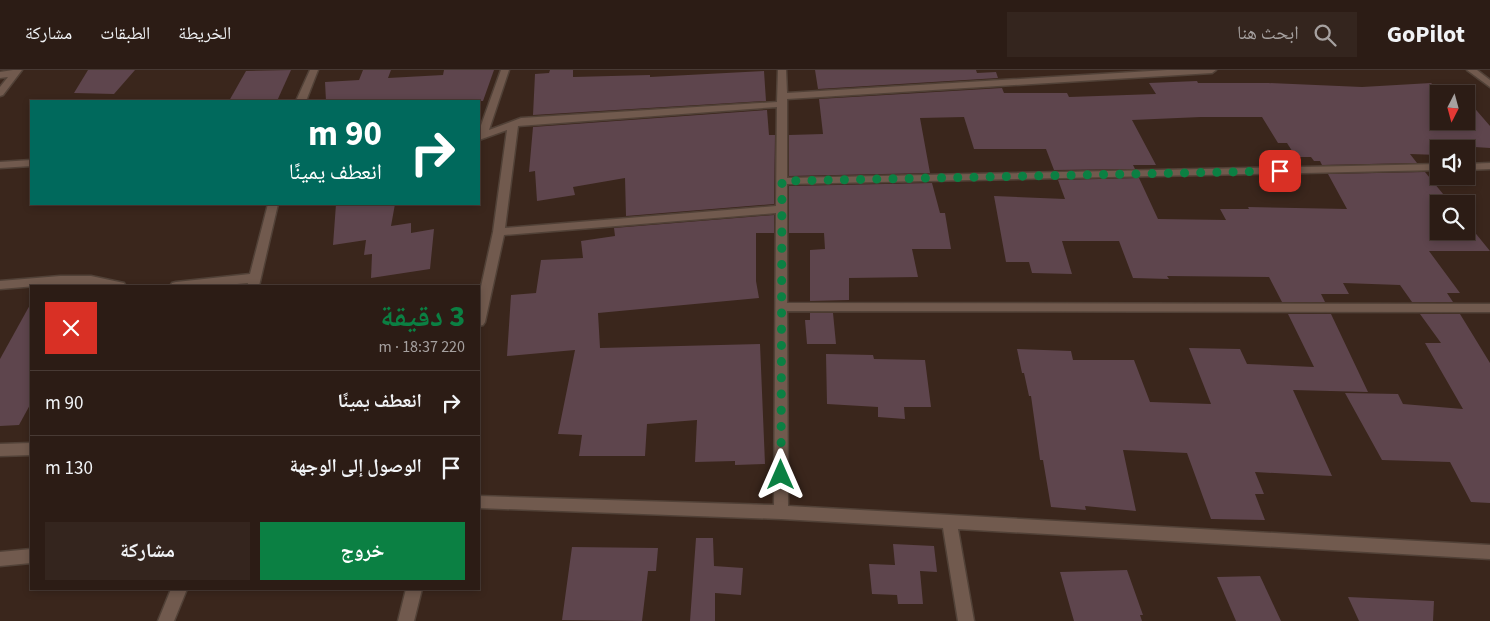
<!DOCTYPE html>
<html lang="ar">
<meta charset="utf-8">
<style>
body{margin:0;font-family:"Source Sans 3","Noto Naskh Arabic",sans-serif;background:#34251e;color:#f1f3f6;direction:rtl;height:100vh;display:flex;flex-direction:column;font-size:19px;white-space:nowrap}
*{box-sizing:border-box;margin:0}
p{font-size:16px;color:#a6a1a0}
.icon{flex:none;width:28px;height:28px;fill:none;stroke:currentColor;stroke-width:2;stroke-linecap:round;stroke-linejoin:round}
.map{position:relative;flex:1;overflow:hidden;direction:ltr}
.details{position:absolute;left:30px;top:215px;width:450px;height:305px;display:flex;flex-direction:column;background:#2c1c15;border-radius:0px;box-shadow:0 2px 8px #0003,0 0 0 1px #483a34;direction:rtl}
.details>*{flex:none}
.guide{position:absolute;left:30px;top:30px;width:450px;height:105px;border-radius:0px;box-shadow:0 2px 8px #0003,0 0 0 1px #483a34;direction:rtl;background:#00695c;color:#fff;overflow:hidden}
.needle{width:32px;rotate:186deg}
.fabs{position:absolute;left:1430px;top:15px;display:grid;gap:10px}
.fabs a{display:grid;place-items:center;width:45px;height:45px;border-radius:0px;background:#2c1c15;box-shadow:0 2px 8px #0003,0 0 0 1px #483a34;font-size:25px}
.pin{position:absolute;display:grid;place-items:center;width:42px;height:42px;color:#fff;margin:-21px;border-radius:10px;box-shadow:0 2px 8px #0006}
.me{position:absolute;width:55px;margin:-28px;rotate:0deg;stroke-linejoin:round;filter:drop-shadow(0 0 4px #0008)}
.turn{display:flex;align-items:center;gap:18px;height:105px;padding:0 15px;font-size:22px}
.turn .icon{width:65px;height:65px;stroke-width:2.5}
.turn b{display:block;font-size:35px;line-height:42px}
.round{display:grid;place-items:center;flex:none;width:52px;height:52px;border-radius:0px;background:#34251e}
.head{display:flex;align-items:center;justify-content:space-between;height:85px;padding:0 15px}
h1{font-size:30px;font-weight:700;line-height:38px;color:#0b8043}
.action{display:flex;gap:10px;margin-top:auto;padding:10px 15px}
.action a{flex:1;height:58px;border-radius:0px;background:#0b8043;color:#fff;font-size:20px;font-weight:700;line-height:58px;text-align:center}
.action a+a{background:#34251e;color:#f1f3f6}
ul{padding:0;list-style:none}
li{display:flex;align-items:center;gap:15px;height:65px;padding:0 15px;border-top:1px solid #483a34}
li div{flex:1}
li b{display:block;font-size:19px}
li em{font-style:normal}
header{display:flex;align-items:center;gap:30px;box-sizing:border-box;height:70px;padding:0 25px;background:#2c1c15;border-bottom:1px solid #483a34}
header strong{font-size:24px}
nav{display:flex;gap:28px;margin-inline-start:auto;font-size:18px}
.search{width:350px;height:45px;background:#34251e;display:flex;align-items:center;gap:12px;box-sizing:border-box;padding:0 18px;border-radius:0px;color:#a6a1a0;font-size:19px}
.map>svg:first-child{display:block}
.building{fill:#5e454d}
.lines{fill:none;stroke-linecap:round;stroke-linejoin:round}
.minor-casing{stroke:#514137;stroke-width:3}
.minor{fill:#715a4e;fill-rule:evenodd}
.route{stroke:#0b8043;stroke-width:9;stroke-dasharray:0 16.2}
</style>
<header>
<strong>GoPilot</strong>
<div class="search"><svg class="icon" aria-label="search" viewBox="0 0 24 24"><circle cx="10" cy="10" r="6"/><path d="M15 15l6 6"/></svg>ابحث هنا</div>
<nav><a>الخريطة</a><a>الطبقات</a><a>مشاركة</a></nav>
</header>
<div class="map">
<svg width="1490" height="551" viewBox="0 0 1490 551">
<rect width="100%" height="100%" fill="#3a261c"/>
<!-- building -->
<g class="building">
<polygon points="88,0 135,0 114,24 74,23"/>
<polygon points="291,0 277,31 229,31 246,1"/>
<polygon points="363,0 391,0 388,8 443,5 444,0 494,0 483,31 326,31 325,12 359,10"/>
<polygon points="550,0 573,0 573,7 650,5 650,7 764,1 766,31 533,45 535,4 549,3"/>
<polygon points="815,0 976,0 977,3 996,2 998,8 818,19"/>
<polygon points="1197,11 1198,13 1268,13 1362,17 1431,13 1444,24 1439,24 1439,51 1466,51 1466,33 1471,34 1490,56 1490,78 1459,76 1461,79 1439,79 1439,85 1410,84 1417,93 1322,95 1320,91 1314,91 1311,87 1296,87 1287,73 1278,73 1262,47 1201,47 1132,50 1156,95 1133,95 1135,99 1054,100 1046,79 974,79 964,47 920,48 930,103 789,106 789,65 823,64 819,29 1002,18 1004,23 1067,23 1069,27 1156,24 1149,13"/>
<polygon points="767,40 769,65 775,65 774,134 626,146 625,108 573,117 575,125 537,131 535,101 529,102 533,57"/>
<polygon points="1425,102 1448,130 1453,131 1456,134 1439,134 1439,161 1466,161 1466,147 1472,154 1468,154 1490,181 1429,181 1460,223 1447,223 1453,232 1412,232 1400,215 1343,213 1349,224 1321,224 1325,232 1282,232 1269,207 1167,206 1169,209 1133,208 1119,171 1062,171 1072,204 1032,203 1029,192 1006,192 994,126 1065,129 1058,110 1139,108 1158,149 1226,150 1220,139 1249,139 1248,137 1347,139 1328,104"/>
<polygon points="932,113 940,143 945,143 951,179 912,179 918,207 849,208 849,230 810,231 810,180 825,179 824,163 789,163 789,116"/>
<polygon points="336,134 395,134 391,156 411,153 411,163 434,159 430,199 371,208 372,184 364,185 366,170 333,175"/>
<polygon points="774,145 774,163 756,163 756,211 759,228 598,243 600,278 760,274 765,394 735,395 735,391 695,392 697,350 647,354 645,386 579,386 582,365 558,364 575,280 507,286 511,225 536,223 541,190 583,188 581,171 615,166 614,158"/>
<polygon points="31,233 31,333 19,355 0,356 0,289"/>
<polygon points="810,243 833,243 836,274 807,274 805,250 810,250"/>
<polygon points="1288,244 1331,244 1368,322 1293,320 1332,406 1255,402 1264,424 1255,424 1265,450 1211,449 1187,383 1123,380 1136,441 1085,436 1086,440 1051,437 1043,390 1040,390 1031,326 1029,326 1024,303 1022,303 1017,279 1071,281 1073,290 1134,290 1150,332 1211,334 1189,278 1240,279 1247,294 1314,297"/>
<polygon points="1420,244 1460,244 1490,293 1490,433 1471,432 1450,392 1382,390 1345,323 1398,324 1403,334 1463,339 1425,273 1441,273"/>
<polygon points="826,284 873,285 874,289 925,290 931,337 904,337 905,349 878,347 878,337 827,334"/>
<polygon points="696,468 713,468 714,496 743,498 741,525 715,523 715,551 690,551"/>
<polygon points="893,474 934,476 937,502 920,501 923,534 898,534 897,525 872,524 869,494 895,495"/>
<polygon points="572,477 658,478 656,501 648,501 642,551 562,550"/>
<polygon points="1127,500 1143,545 1140,545 1142,551 1074,551 1060,502"/>
<polygon points="1260,506 1281,551 1236,551 1217,507"/>
<polygon points="1348,527 1434,531 1433,551 1359,551"/>
</g>
<g class="lines">
<defs>
<g id="minor">
<polygon points="13,0 22,0 3,25 0,26 0,17 8,7 0,8 0,2"/>
<polygon points="310,0 318,0 306,31 296,31"/>
<path d="M 501,0 L 509,0 L 489,60 L 521,48 L 777,32 L 778,0 L 786,0 L 787,23 L 1167,0 L 1216,0 L 1212,3 L 787,29 L 787,108 L 1439,94 L 1439,100 L 787,114 L 787,233 L 1490,234 L 1490,242 L 787,241 L 788,436 L 1490,475 L 1490,489 L 958,459 L 974,551 L 958,551 L 943,458 L 781,449 L 479,438 L 479,426 L 774,435 L 776,143 L 504,165 L 485,252 L 483,255 L 479,256 L 479,226 L 493,162 L 507,60 L 479,70 L 479,61 ZM 777,37 L 776,136 L 505,158 L 518,56 Z"/>
<polygon points="1467,0 1477,0 1490,10 1490,17"/>
<polygon points="31,90 31,96 0,98 0,92"/>
<polygon points="1490,93 1490,99 1466,100 1466,94"/>
<polygon points="268,134 278,134 259,216 247,216 248,213 215,216 170,216 172,213 176,212 250,204"/>
<polygon points="60,206 91,206 124,213 126,216 60,214 0,219 0,211"/>
<polygon points="31,373 31,385 0,386 0,374"/>
<polygon points="31,479 31,493 0,496 0,482"/>
<polygon points="171,519 187,519 174,551 158,551"/>
<polygon points="406,519 422,519 414,551 398,551"/>
</g>
</defs>
<!-- minor casing -->
<use href="#minor" class="minor-casing"/>
<!-- minor -->
<use href="#minor" class="minor"/>
</g>
<g class="lines">
<!-- route -->
<polyline class="route" points="781,405 782,111 1280,101"/>
</g>
</svg>
<div class="fabs">
<a><svg class="needle" viewBox="-14 -14 28 28"><path d="M0-13l5 13h-10z" fill="#e53935"/><path d="M0 13l5-13h-10z" fill="#a6a1a0"/></svg></a>
<a><svg class="icon" aria-label="sound" viewBox="0 0 24 24"><path d="M4 9h4l5-4v14l-5-4H4zM17 9q2 3 0 6"/></svg></a>
<a><svg class="icon" aria-label="search" viewBox="0 0 24 24"><circle cx="10" cy="10" r="6"/><path d="M15 15l6 6"/></svg></a>
</div>
<div class="pin" style="left:1280px;top:101px;background:#d93025"><svg class="icon" aria-label="arrive" viewBox="0 0 24 24"><path d="M6 21V4h12l-3 4 3 4H6"/></svg></div>
<svg class="me" style="left:781px;top:405px" viewBox="-20 -20 40 40"><path d="M0-17L14 15 0 8-14 15z" fill="#0b8043" stroke="#fff" stroke-width="4"/></svg>
<div class="guide">
<div class="turn"><svg class="icon" aria-label="right" viewBox="0 0 24 24"><path d="M7 20v-9h11M14 6l5 5-5 5"/></svg><div><b>90 m</b>انعطف يمينًا</div></div>
</div>
<section class="details">
<div class="head"><div><h1>3 دقيقة</h1><p>220 m · 18:37</p></div><a class="round" style="background:#d93025;color:#fff"><svg class="icon" aria-label="close" viewBox="0 0 24 24"><path d="M6 6l12 12M18 6L6 18"/></svg></a></div>
<ul>
<li><svg class="icon" aria-label="right" viewBox="0 0 24 24"><path d="M7 20v-9h11M14 6l5 5-5 5"/></svg><div><b>انعطف يمينًا</b></div><em>90 m</em></li>
<li><svg class="icon" aria-label="arrive" viewBox="0 0 24 24"><path d="M6 21V4h12l-3 4 3 4H6"/></svg><div><b>الوصول إلى الوجهة</b></div><em>130 m</em></li>
</ul>
<div class="action"><a>خروج</a><a>مشاركة</a></div>
</section>
</div>
